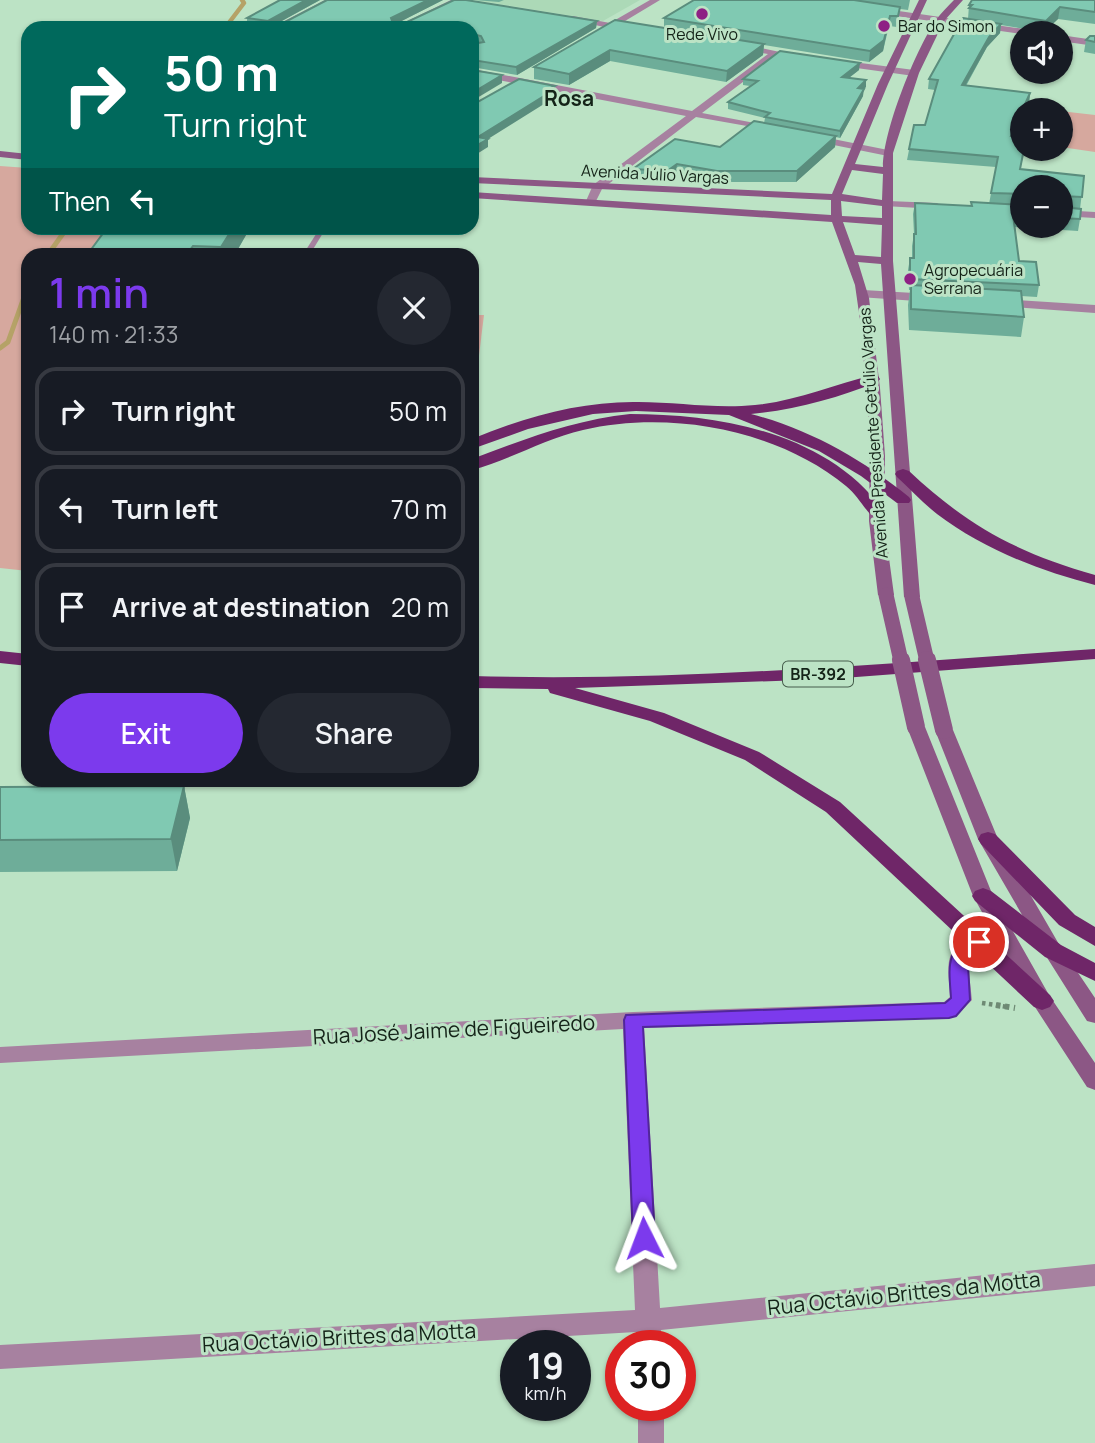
<!DOCTYPE html>
<meta charset="utf-8">
<style>
body{margin:0;font-family:Manrope,sans-serif;background:#242831;color:#f1f3f6;height:100vh;display:flex;flex-direction:column;font-size:26px;white-space:nowrap}
*{box-sizing:border-box;margin:0}
p{font-size:23px;color:#9ea1a6}
.icon{flex:none;width:38px;height:38px;fill:none;stroke:currentColor;stroke-width:2;stroke-linecap:round;stroke-linejoin:round}
.map{position:relative;flex:1;overflow:hidden}
.side{position:absolute;left:21px;top:248px;width:458px;height:539px;display:flex;flex-direction:column;background:#171b24;border-radius:21px;box-shadow:0 2px 5px #0004}
.side>*{flex:none}
.hud{position:absolute;left:21px;top:21px;width:458px;height:214px;border-radius:21px;box-shadow:0 2px 5px #0004;background:#00695c;color:#fff;overflow:hidden}
.controls{position:absolute;left:1010px;top:21px;display:grid;gap:14px}
.controls a{display:grid;place-items:center;width:63px;height:63px;border-radius:50%;background:#171b24;box-shadow:0 2px 5px #0004;font-size:35px}
.speed{position:absolute;left:500px;top:1330px;display:flex;gap:14px;font-size:35px;font-weight:700;text-align:center}
.speed>*{display:grid;place-content:center;width:91px;height:91px;border-radius:50%;background:#171b24;box-shadow:0 2px 5px #0004;line-height:1}
.speed small{font-size:18px;font-weight:400}
.speed .limit{border:10px solid #d22;background:#fff;color:#111}
.pin{position:absolute;display:grid;place-items:center;width:60px;height:60px;color:#fff;margin:-30px;border:4px solid #fff;border-radius:50%;box-shadow:0 2px 7px #0007}
.me{position:absolute;width:77px;margin:-38px;rotate:357deg;stroke-linejoin:round;filter:drop-shadow(0 0 5px #0008)}
.turn{display:flex;align-items:center;gap:24px;height:147px;padding:0 28px;font-size:32px}
.turn .icon{width:91px;height:91px;stroke-width:2.5}
.turn b{display:block;font-size:49px;line-height:60px}
.then{display:flex;align-items:center;height:66px;padding:0 28px;background:#0003;gap:14px;font-size:26px}
.round{display:grid;place-items:center;flex:none;width:74px;height:74px;border-radius:37px;background:#242831}
.headline{display:flex;align-items:center;justify-content:space-between;height:119px;padding:0 28px}
h1{font-size:42px;font-weight:600;line-height:52px;color:#7c3aed}
.cta{display:flex;gap:14px;margin-top:auto;padding:14px 28px}
.cta a{flex:1;height:80px;border-radius:42px;background:#7c3aed;color:#fff;font-size:28px;font-weight:600;line-height:80px;text-align:center}
.cta a+a{background:#242831;color:#f1f3f6}
ul{padding:0;list-style:none}
li{display:flex;align-items:center;gap:21px;height:88px;margin:0 14px 10px;padding:0 14px;border:4px solid #363941;border-radius:21px}
li div{flex:1}
li b{display:block;font-size:26px}
li em{font-style:normal}
.map>svg:first-child{display:block}
.built{fill:#acd9b7}
.green{fill:#d6a89e}
.lines{fill:none;stroke-linecap:round;stroke-linejoin:round}
.stream-far1{stroke:#b5a267;stroke-width:4.5}
.stream{stroke:#b5a267;stroke-width:5}
.path-far1{stroke:#6e8a74;stroke-width:4.5;stroke-dasharray:3.5 3.5;stroke-linecap:butt}
.path{stroke:#6e8a74;stroke-width:6;stroke-dasharray:4.5 4.5;stroke-linecap:butt}
.service{fill:#a781a0;fill-rule:evenodd}
.minor{fill:#a781a0;fill-rule:evenodd}
.secondary{fill:#8c5785;fill-rule:evenodd}
.trunk{fill:#6f2668;fill-rule:evenodd}
.secondary-bridge-far1{stroke:#8c5785;stroke-width:15}
.secondary-bridge{stroke:#8c5785;stroke-width:18}
.wall{fill:#6ead99;fill-rule:evenodd}
.shaded-wall{fill:#5a8d7d}
.building{fill:#80c9b2;stroke:#5a8d7d;stroke-width:2}
.route{fill:#7c3aed;stroke:#51269a;stroke-width:2}
.poi-dot{fill:#8e2184;stroke:#bce3c5;stroke-width:2.5}
.labels{text-anchor:middle;stroke-width:6;stroke-linejoin:round;paint-order:stroke}
.far-poi-label{font-size:16px;fill:#142318;stroke:#bce3c5;text-anchor:start}
.far-street-label{font-size:16px;fill:#142318;stroke:#bce3c5}
.shield{fill:#bce3c5;stroke:#465d4c;stroke-width:2}
.shield-label{font-size:16px;font-weight:bold;fill:#142318}
.far-district-label{font-size:21px;font-weight:bold;fill:#142318;stroke:#bce3c5}
.near-street-label{font-size:21px;fill:#142318;stroke:#bce3c5}
</style>
<div class="map">
<svg width="1095" height="1443" viewBox="0 0 1095 1443">
<rect width="100%" height="100%" fill="#bce3c5"/>
<!-- built -->
<polygon class="built" points="474,0 640,0 603,21"/>
<!-- green -->
<g class="green">
<polygon points="1060,111 1095,115 1095,152 1061,147"/>
<polygon points="0,166 28,168 28,228 122,228 99,251 82,255 28,256 28,571 0,568"/>
<polygon points="473,315 484,315 473,404 472,315"/>
</g>
<g class="lines">
<!-- stream-far1 -->
<polyline class="stream-far1" points="218,28 228,24 244,3 242,0"/>
<!-- stream -->
<g class="stream">
<polyline points="47,256 67,228"/>
<polyline points="0,348 8,342 28,286"/>
</g>
<!-- path-far1 -->
<polyline class="path-far1" points="982,1003 1008,1007"/>
<!-- path -->
<polyline class="path" points="996,1005 1015,1008"/>
<!-- service -->
<polygon class="service" points="320,228 326,228 309,256 302,256"/>
<!-- minor -->
<g class="minor">
<polygon points="325,0 336,0 282,28 271,28"/>
<polygon points="451,0 462,0 404,28 393,28"/>
<polygon points="650,0 660,0 620,24 631,26 628,31 613,28 607,31 604,27 569,19 573,16 610,23"/>
<polygon points="878,8 1031,30 1035,33 1022,34 875,13"/>
<polygon points="1060,35 1095,40 1095,46 1060,41"/>
<polygon points="742,44 804,57 800,60 777,56 702,113 776,127 776,131 696,117 602,189 596,201 591,204 586,201 593,185 686,116 472,75 472,69 692,111 768,54 739,49 739,45"/>
<polygon points="838,60 914,70 919,73 914,76 835,65 835,61"/>
<polygon points="813,135 888,150 893,153 888,156 809,140 808,138"/>
<polygon points="888,201 937,203 942,206 937,209 884,206 883,204"/>
<polygon points="1060,210 1095,212 1095,218 1060,216"/>
<polygon points="863,290 931,294 937,298 931,302 859,297 857,294"/>
<polygon points="1001,299 1095,305 1095,313 997,306 997,300"/>
<path d="M 979,935 L 986,937 L 989,942 L 986,947 L 973,953 L 968,965 L 972,1000 L 956,1016 L 949,1018 L 644,1028 L 660,1308 L 1095,1264 L 1095,1286 L 661,1330 L 662,1346 L 636,1346 L 636,1332 L 0,1369 L 0,1345 L 635,1310 L 623,1029 L 0,1063 L 0,1047 L 633,1012 L 944,1002 L 950,997 C 948,964 942,946 979,935 Z"/>
<rect x="638" y="1405" width="26" height="38"/>
</g>
<!-- secondary -->
<g class="secondary">
<path d="M 919,0 L 927,0 L 888,84 L 855,164 L 883,167 C 883,131 915,51 936,20 C 941,13 948,6 954,0 L 963,0 L 944,21 L 919,73 L 893,153 L 893,261 L 920,597 L 912,602 L 904,597 L 881,264 L 858,262 L 869,298 L 880,388 L 885,456 L 884,521 L 894,595 L 886,600 L 878,595 L 869,521 L 870,434 L 860,320 L 855,285 L 832,222 L 472,198 L 472,192 L 831,215 L 831,200 L 472,183 L 472,177 L 832,194 L 878,84 ZM 852,170 L 883,174 L 882,200 L 842,194 ZM 841,201 L 882,206 L 882,218 L 842,216 ZM 843,222 L 882,225 L 881,257 L 855,255 Z"/>
<polygon points="0,151 28,154 28,160 0,157"/>
<polygon points="916,722 925,727 993,896 1049,995 1095,1063 1095,1090 1087,1087 1035,1007 973,896 907,727"/>
<polygon points="944,725 953,730 998,839 1060,946 1095,998 1095,1023 1087,1021 1046,956 978,839 935,730"/>
</g>
<!-- trunk -->
<g class="trunk">
<path d="M 873,375 L 878,376 L 880,379 L 878,382 C 837,398 795,410 751,414 C 809,429 862,459 909,497 L 911,500 L 909,503 L 897,503 L 861,476 L 819,451 L 729,415 L 636,411 L 593,414 L 528,429 L 472,449 L 472,439 C 524,417 582,401 638,402 C 677,402 715,409 755,405 C 796,401 833,385 873,375 Z"/>
<path d="M 630,414 C 721,414 827,433 884,511 L 882,514 L 870,514 C 862,505 856,494 846,486 C 777,429 669,410 583,430 C 544,439 510,460 472,470 L 472,459 C 525,439 574,420 630,414 Z"/>
<path d="M 903,469 L 909,471 C 969,527 1016,552 1095,575 L 1095,585 C 1040,571 983,549 937,514 C 923,503 911,490 897,477 L 895,474 L 897,471 Z"/>
<path d="M 1095,649 L 1095,659 L 830,679 L 575,688 L 664,713 L 759,752 L 840,802 L 1050,995 L 1054,1001 L 1050,1007 L 1042,1010 L 1034,1007 L 826,812 L 745,760 L 650,721 L 550,693 L 548,689 L 472,688 L 472,676 C 680,682 888,663 1095,649 Z"/>
<polygon points="0,651 28,654 28,666 0,663"/>
<polygon points="988,832 995,834 1075,915 1095,927 1095,946 1059,925 981,844 978,839 981,834"/>
<polygon points="983,888 991,891 1061,945 1095,963 1095,981 1045,957 975,901 972,896 975,891"/>
</g>
<!-- secondary-bridge-far1 -->
<g class="secondary-bridge-far1">
<polyline points="886,595 901,661"/>
<polyline points="912,597 927,661"/>
</g>
<!-- secondary-bridge -->
<g class="secondary-bridge">
<polyline points="901,660 916,727"/>
<polyline points="927,660 944,730"/>
</g>
</g>
<!-- wall -->
<g class="wall">
<polygon points="280,0 320,0 269,28 247,25 247,18"/>
<polygon points="327,0 443,0 397,23 597,21 596,28 517,75 472,67 472,44 478,43 472,41 472,28 283,28 283,23"/>
<polygon points="475,0 504,0 499,2"/>
<polygon points="694,0 910,0 908,10 900,9 897,27 889,26 883,51 869,62 764,45 763,55 726,82 610,61 569,85 534,79 534,67 664,28 664,18"/>
<path d="M 972,0 L 1095,0 L 1095,24 L 1058,19 L 1044,32 L 1001,25 L 1000,33 L 987,47 L 966,86 L 1030,93 L 1029,103 L 1025,110 L 1022,110 L 1022,118 L 1014,136 L 1022,137 L 1022,149 L 1025,149 L 1020,169 L 1084,176 L 1080,209 L 1081,209 L 1080,219 L 1078,231 L 1015,227 L 1019,261 L 1036,262 L 1039,285 L 1037,297 L 1021,296 L 1024,317 L 1021,337 L 909,330 L 908,305 L 910,290 L 909,290 L 908,270 L 910,258 L 912,258 L 912,246 L 914,234 L 913,214 L 915,203 L 971,206 L 971,202 L 989,204 L 996,167 L 907,160 L 914,125 L 925,125 L 935,90 L 928,89 L 929,79 L 963,18 L 968,19 L 969,5 ZM 1022,187 L 1060,187 L 1060,226 L 1022,226 L 1022,205 L 1016,205 L 1022,205 Z"/>
<polygon points="1095,36 1095,54 1084,52 1086,40"/>
<polygon points="859,70 849,78 866,80 866,87 863,89 863,96 840,138 836,137 835,147 796,182 717,182 676,174 666,182 632,180 633,169 720,147 764,123 765,118 728,109 728,102 750,86 743,85 743,79"/>
<polygon points="107,228 250,228 234,256 91,256 90,251"/>
<polygon points="184,786 190,818 177,871 0,872 0,787"/>
</g>
<!-- shaded-wall -->
<g class="shaded-wall">
<polygon points="306,0 320,0 269,28 268,21"/>
<polygon points="428,0 443,0 392,26 391,18"/>
<polygon points="1060,7 1058,19 1044,32 1046,21"/>
<polygon points="890,16 883,51 869,62 870,51"/>
<polygon points="597,21 596,28 517,75 516,67"/>
<polygon points="1001,24 1000,33 987,47 960,95 962,85 989,37"/>
<polygon points="764,44 763,55 726,82 727,71"/>
<polygon points="610,50 610,61 569,85 569,74"/>
<polygon points="860,63 859,70 842,83 842,77"/>
<polygon points="502,75 502,83 472,101 472,93"/>
<polygon points="866,80 866,87 857,95 858,88"/>
<polygon points="555,86 555,94 552,95 552,99 488,139 488,147 472,157 472,148 478,137"/>
<polygon points="864,89 863,96 840,138 840,131"/>
<polygon points="1030,93 1029,103 1025,110 1023,110"/>
<polygon points="1022,112 1022,118 1010,146 1011,136"/>
<polygon points="836,136 835,147 796,182 797,171"/>
<polygon points="677,164 676,174 666,182 667,171"/>
<polygon points="233,228 250,228 234,256 223,256 221,247"/>
<polygon points="193,246 194,256 187,256 187,254"/>
<polygon points="184,786 190,818 177,871 171,839"/>
</g>
<!-- building -->
<g class="building">
<polygon points="280,0 306,0 268,21 247,18"/>
<polygon points="327,0 428,0 391,18 393,23 405,23 454,0 466,0 597,21 516,67 472,60 472,44 484,42 481,36 472,34 472,28 286,28 294,24 283,23"/>
<polygon points="694,0 854,0 900,7 898,16 890,16 884,40 870,51 664,18"/>
<polygon points="972,0 1095,0 1095,12 1060,7 1046,21 969,8 972,5 969,5"/>
<polygon points="963,18 1001,24 989,37 962,85 1030,93 1011,136 1022,137 1022,149 1024,149 1020,169 1084,176 1082,197 1062,196 1060,198 1060,187 1022,187 1022,194 991,193 998,157 909,149 914,125 925,125 938,80 929,79"/>
<polygon points="615,20 764,44 727,71 610,50 569,74 534,67"/>
<polygon points="1090,36 1095,36 1095,42 1086,40"/>
<polygon points="780,51 860,63 842,77 866,80 858,88 864,89 840,131 765,117 770,113 728,102 758,81 743,79"/>
<polygon points="472,70 502,75 472,93"/>
<polygon points="519,79 555,86 547,90 552,91 478,137 488,139 472,148 472,105"/>
<polygon points="754,121 836,136 797,171 717,171 677,164 667,171 633,169 675,139 720,147"/>
<polygon points="971,202 1022,205 1022,216 1013,215 1019,261 1036,262 1039,285 910,279 910,258 914,258 914,234 916,234 915,203 972,206"/>
<polygon points="1060,203 1062,207 1081,209 1080,219 1060,218"/>
<polygon points="107,228 233,228 221,247 193,246 187,254 90,251"/>
<polygon points="911,285 1021,291 1024,317 911,309"/>
<polygon points="184,786 171,839 0,840 0,787"/>
</g>
<!-- route -->
<path class="route" d="M 979,935 L 985,937 L 988,942 L 985,947 L 972,953 L 968,965 L 970,1000 L 956,1016 L 949,1018 L 643,1027 L 655,1238 L 652,1245 L 644,1247 L 637,1245 L 633,1238 L 624,1020 L 626,1015 L 945,1003 L 951,998 C 949,967 944,946 979,935 Z"/>
<!-- markers -->
<g class="poi-dot">
<circle cx="702" cy="14" r="7"/>
<circle cx="884" cy="26" r="7"/>
<circle cx="910" cy="279" r="7"/>
</g>
<g class="labels">
<!-- far-poi labels -->
<g class="far-poi-label">
<text x="898" y="32">Bar do Simon</text>
<text x="702" y="40" text-anchor="middle">Rede Vivo</text>
<text x="924" y="276">Agropecuária<tspan x="924" dy="18">Serrana</tspan></text>
</g>
<!-- far-street labels -->
<g class="far-street-label">
<text transform="translate(655 174) rotate(3)" y="6">Avenida Júlio Vargas</text>
<text transform="translate(873 433) rotate(-94)" y="6">Avenida Presidente Getúlio Vargas</text>
</g>
<!-- shield labels -->
<rect class="shield" x="783" y="661.5" width="70" height="25" rx="5"/>
<g class="shield-label">
<text x="818" y="680">BR-392</text>
</g>
<!-- far-district labels -->
<g class="far-district-label">
<text x="569" y="106">Rosa</text>
</g>
<!-- near-street labels -->
<g class="near-street-label">
<text transform="translate(454 1030) rotate(-3)" y="7">Rua José Jaime de Figueiredo</text>
<text transform="translate(904 1294) rotate(-6)" y="7">Rua Octávio Brittes da Motta</text>
<text transform="translate(339 1338) rotate(-3)" y="7">Rua Octávio Brittes da Motta</text>
</g>
</g>
</svg>
<div class="controls">
<a><svg class="icon" aria-label="sound" viewBox="0 0 24 24"><path d="M4 9h4l5-4v14l-5-4H4zM17 9q2 3 0 6"/></svg></a>
<a>+</a>
<a>−</a>
</div>
<div class="speed"><div>19<small>km/h</small></div><div class="limit">30</div></div>
<div class="pin" style="left:979px;top:942px;background:#d93025"><svg class="icon" aria-label="arrive" viewBox="0 0 24 24"><path d="M6 21V4h12l-3 4 3 4H6"/></svg></div>
<svg class="me" style="left:644px;top:1238px" viewBox="-20 -20 40 40"><path d="M0-17L14 15 0 8-14 15z" fill="#7c3aed" stroke="#fff" stroke-width="4"/></svg>
<div class="hud">
<div class="turn"><svg class="icon" aria-label="right" viewBox="0 0 24 24"><path d="M7 20v-9h11M14 6l5 5-5 5"/></svg><div><b>50 m</b>Turn right</div></div>
<div class="then">Then<svg class="icon" aria-label="left" viewBox="0 0 24 24"><path d="M17 20v-9H6M10 6l-5 5 5 5"/></svg></div>
</div>
<section class="side">
<div class="headline"><div><h1>1 min</h1><p>140 m · 21:33</p></div><a class="round"><svg class="icon" aria-label="close" viewBox="0 0 24 24"><path d="M6 6l12 12M18 6L6 18"/></svg></a></div>
<ul>
<li><svg class="icon" aria-label="right" viewBox="0 0 24 24"><path d="M7 20v-9h11M14 6l5 5-5 5"/></svg><div><b>Turn right</b></div><em>50 m</em></li>
<li><svg class="icon" aria-label="left" viewBox="0 0 24 24"><path d="M17 20v-9H6M10 6l-5 5 5 5"/></svg><div><b>Turn left</b></div><em>70 m</em></li>
<li><svg class="icon" aria-label="arrive" viewBox="0 0 24 24"><path d="M6 21V4h12l-3 4 3 4H6"/></svg><div><b>Arrive at destination</b></div><em>20 m</em></li>
</ul>
<div class="cta"><a>Exit</a><a>Share</a></div>
</section>
</div>
